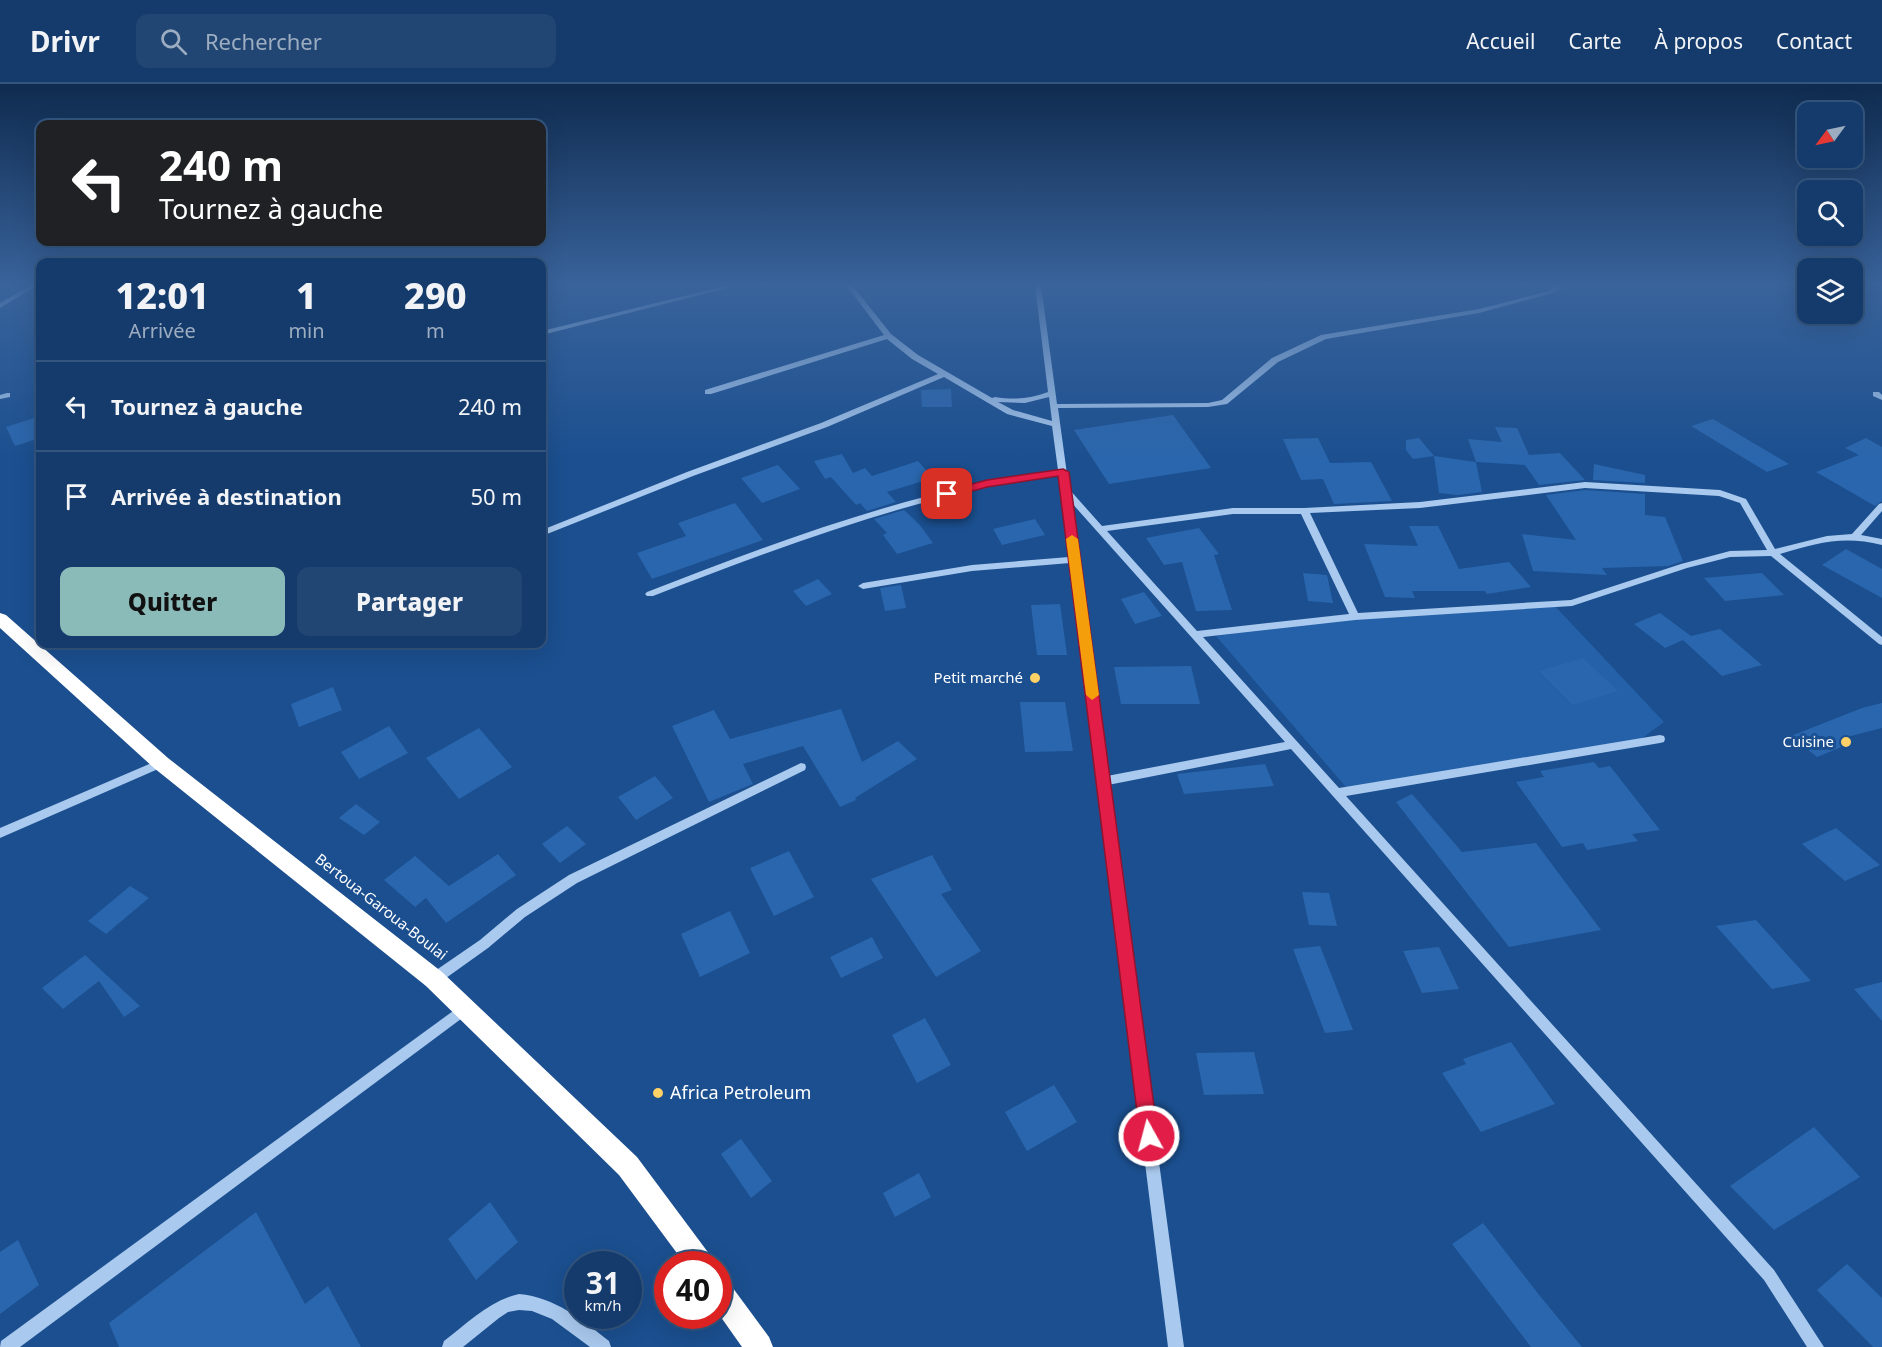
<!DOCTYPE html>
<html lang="fr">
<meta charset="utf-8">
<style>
body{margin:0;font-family:"Noto Sans",sans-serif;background:#214673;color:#f1f3f6;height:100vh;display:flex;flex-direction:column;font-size:22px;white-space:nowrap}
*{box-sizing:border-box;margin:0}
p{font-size:20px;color:#9dadc1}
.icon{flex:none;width:33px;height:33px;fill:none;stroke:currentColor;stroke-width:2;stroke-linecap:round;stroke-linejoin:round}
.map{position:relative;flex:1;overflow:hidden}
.drawer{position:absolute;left:36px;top:174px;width:510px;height:390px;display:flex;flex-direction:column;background:#143b6b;border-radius:12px;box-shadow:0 6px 24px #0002,0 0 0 2px #33557e}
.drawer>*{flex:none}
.guide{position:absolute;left:36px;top:36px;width:510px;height:126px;border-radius:12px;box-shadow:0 6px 24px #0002,0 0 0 2px #33557e;background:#202124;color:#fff;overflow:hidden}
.needle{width:39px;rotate:237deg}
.tools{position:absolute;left:1797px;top:18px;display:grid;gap:12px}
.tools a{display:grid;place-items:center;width:66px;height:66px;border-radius:12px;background:#143b6b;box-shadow:0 6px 24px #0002,0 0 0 2px #33557e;font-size:30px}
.speed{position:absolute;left:564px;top:1167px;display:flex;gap:12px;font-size:30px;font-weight:700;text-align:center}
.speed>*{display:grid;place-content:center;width:78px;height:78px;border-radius:50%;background:#143b6b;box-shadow:0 6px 24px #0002,0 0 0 2px #33557e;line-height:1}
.speed small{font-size:15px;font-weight:400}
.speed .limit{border:9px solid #d22;background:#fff;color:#111}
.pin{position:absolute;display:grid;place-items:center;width:51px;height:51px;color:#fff;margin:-26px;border-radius:12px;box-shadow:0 3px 9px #0006}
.me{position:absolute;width:66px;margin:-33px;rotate:353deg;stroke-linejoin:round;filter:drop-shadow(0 0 4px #0008)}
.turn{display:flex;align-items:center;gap:21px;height:126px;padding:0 24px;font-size:27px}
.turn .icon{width:78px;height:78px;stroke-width:2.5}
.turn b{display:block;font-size:42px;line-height:51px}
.eta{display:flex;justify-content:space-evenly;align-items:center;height:102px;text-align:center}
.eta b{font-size:36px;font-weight:800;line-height:42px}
.button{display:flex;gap:12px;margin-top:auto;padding:12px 24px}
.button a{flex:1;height:69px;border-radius:12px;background:#8bbbb9;color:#111;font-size:24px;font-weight:800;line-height:69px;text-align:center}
.button a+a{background:#214673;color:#f1f3f6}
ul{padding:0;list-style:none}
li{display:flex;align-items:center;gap:18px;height:90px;padding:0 24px;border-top:2px solid #33557e}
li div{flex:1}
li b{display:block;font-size:22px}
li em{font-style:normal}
header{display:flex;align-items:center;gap:36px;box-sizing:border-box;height:84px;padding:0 30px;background:#143b6b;border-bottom:2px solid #33557e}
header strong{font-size:28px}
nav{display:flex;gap:33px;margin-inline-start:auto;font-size:21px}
.search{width:420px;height:54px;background:#214673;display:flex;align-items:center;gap:15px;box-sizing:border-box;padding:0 21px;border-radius:12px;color:#9dadc1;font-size:22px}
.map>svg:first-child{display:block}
.green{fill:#2461a8}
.building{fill:#2a66ad}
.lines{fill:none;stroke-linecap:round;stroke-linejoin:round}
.minor{fill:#a9c9ee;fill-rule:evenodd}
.highway{fill:#fff;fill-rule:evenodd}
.route{fill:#e11d48;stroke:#92132f;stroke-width:1.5}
.slow{fill:#f59e0b}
.poi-dot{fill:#ffd166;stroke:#1b4f8f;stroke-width:2}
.labels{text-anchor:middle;stroke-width:6;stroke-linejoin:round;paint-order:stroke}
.poi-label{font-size:15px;fill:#fff;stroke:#1b4f8f;text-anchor:end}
.street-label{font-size:15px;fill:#fff;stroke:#1b4f8f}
.near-poi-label{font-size:18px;fill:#fff;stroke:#1b4f8f;text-anchor:start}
</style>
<header>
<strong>Drivr</strong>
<div class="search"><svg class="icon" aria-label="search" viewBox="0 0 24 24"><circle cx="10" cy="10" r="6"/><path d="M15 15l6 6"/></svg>Rechercher</div>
<nav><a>Accueil</a><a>Carte</a><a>À propos</a><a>Contact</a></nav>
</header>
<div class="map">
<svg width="1882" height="1263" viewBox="0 0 1882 1263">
<rect width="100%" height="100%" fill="#1b4f8f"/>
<!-- green -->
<polygon class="green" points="1554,521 1664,638 1629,664 1351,709 1216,552 1281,541"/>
<!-- building -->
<g class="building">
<polygon points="951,305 952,323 922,323 921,306"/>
<polygon points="1173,331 1211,384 1109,400 1074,346"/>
<polygon points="40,332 40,354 15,362 6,343"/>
<polygon points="1713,335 1789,380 1767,388 1691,342"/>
<polygon points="1495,343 1517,344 1529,371 1560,369 1585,396 1539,401 1525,381 1476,378 1468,355 1502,358"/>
<polygon points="1318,354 1330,379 1371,378 1392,417 1334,420 1323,395 1301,396 1283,355"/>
<polygon points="1419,354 1434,372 1413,375 1406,366 1406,356"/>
<polygon points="1866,354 1882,363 1882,417 1875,422 1816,388 1859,371 1845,364"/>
<polygon points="842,370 853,389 865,384 872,392 918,377 933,394 887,408 896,418 867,427 860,419 856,421 831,393 825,395 814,377"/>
<polygon points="1434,372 1476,378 1482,408 1458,411 1439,409"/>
<polygon points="1594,380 1645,391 1645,399 1593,396"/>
<polygon points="778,381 800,405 762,419 741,394"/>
<polygon points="1585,406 1645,410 1645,431 1665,433 1683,477 1668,482 1602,484 1607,491 1533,487 1522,450 1576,456 1546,411"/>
<polygon points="735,419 763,456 652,495 637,469 686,452 678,439"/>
<polygon points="904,426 919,440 933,459 897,470 883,451 887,449 874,435"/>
<polygon points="1035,435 1045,451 1002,461 993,445"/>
<polygon points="1409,442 1438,442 1459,485 1509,478 1531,503 1487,510 1485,507 1412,507 1415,514 1385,513 1364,460 1418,462"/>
<polygon points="1199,444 1219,470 1214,471 1232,526 1196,527 1182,478 1164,481 1146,454"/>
<polygon points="1846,465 1882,485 1882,514 1822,481"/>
<polygon points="1303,489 1327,491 1333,519 1308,517"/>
<polygon points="1762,489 1784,511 1725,517 1704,494"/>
<polygon points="818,495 832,510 806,522 793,507"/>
<polygon points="901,501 906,524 885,527 880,504"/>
<polygon points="1144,508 1162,532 1135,540 1121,515"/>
<polygon points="1060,520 1067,571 1037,571 1031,521"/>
<polygon points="1660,529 1691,552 1720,545 1762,581 1722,592 1683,556 1665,564 1634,540"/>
<polygon points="1583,574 1618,607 1573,621 1539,587"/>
<polygon points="1191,582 1200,620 1121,620 1114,583"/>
<polygon points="333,603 342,626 299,643 291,620"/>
<polygon points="1020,618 1065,618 1073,667 1025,668"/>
<polygon points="1882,619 1882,644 1847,653 1854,658 1817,673 1791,652 1862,624"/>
<polygon points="841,625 862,678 898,657 917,675 855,714 856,716 840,723 803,662 743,680 753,700 709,718 672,642 714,626 730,655"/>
<polygon points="389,642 408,669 359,695 341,668"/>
<polygon points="479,644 512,683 459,715 426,674"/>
<polygon points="1594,678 1599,684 1610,682 1660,746 1632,750 1638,757 1587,766 1583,759 1562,763 1516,698 1544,693 1540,687"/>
<polygon points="1265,680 1274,702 1184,710 1177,690"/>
<polygon points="655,692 673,714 636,736 618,713"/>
<polygon points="1412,710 1462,768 1536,759 1601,846 1509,863 1396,718"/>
<polygon points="356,720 380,738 364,751 339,734"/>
<polygon points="567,742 586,760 560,779 542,760"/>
<polygon points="1836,744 1880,781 1845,797 1802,760"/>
<polygon points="789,767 814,813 774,832 750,784"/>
<polygon points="498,770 516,791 446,839 426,814 415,823 384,796 415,772 449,802"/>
<polygon points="932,771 952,806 941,810 981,867 936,893 871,795"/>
<polygon points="130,802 149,814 106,850 88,837"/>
<polygon points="1302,808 1329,809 1337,842 1309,841"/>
<polygon points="730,827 750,869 700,893 681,850"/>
<polygon points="1756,836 1811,897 1772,905 1716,842"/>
<polygon points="872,853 883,874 841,894 830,873"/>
<polygon points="1320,862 1353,946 1325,949 1293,865"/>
<polygon points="1439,863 1459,905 1422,909 1403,867"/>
<polygon points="85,871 101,886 140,922 124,933 99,897 63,925 42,904"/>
<polygon points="1882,898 1882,937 1854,905"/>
<polygon points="925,934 951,981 917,999 892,951"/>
<polygon points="1511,958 1555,1020 1481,1048 1442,989 1466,980 1463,975"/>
<polygon points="1254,968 1264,1010 1204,1011 1196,969"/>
<polygon points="1054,1001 1077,1038 1027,1067 1005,1028"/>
<polygon points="1814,1043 1860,1093 1774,1146 1730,1102"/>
<polygon points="741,1055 772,1097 751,1114 721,1070"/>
<polygon points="919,1089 931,1113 895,1133 883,1109"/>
<polygon points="490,1118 518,1158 476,1196 448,1155"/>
<polygon points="256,1128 305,1220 328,1202 361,1263 119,1263 109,1239"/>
<polygon points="1483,1139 1540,1212 1582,1263 1531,1263 1452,1160"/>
<polygon points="18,1156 39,1201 0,1230 0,1168"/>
<polygon points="1847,1180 1882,1214 1882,1263 1873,1263 1817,1206"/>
</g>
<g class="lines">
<!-- minor -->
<g class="minor">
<polygon points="31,201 38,201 0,224 0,219"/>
<polygon points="729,201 739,201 542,251 542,247"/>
<path d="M 846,201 L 852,201 L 891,250 L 918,271 L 992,314 L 995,313 C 1014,316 1030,315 1048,308 L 1035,201 L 1041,201 L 1057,320 L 1208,319 L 1222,316 L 1272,274 L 1321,251 L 1479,225 L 1549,207 L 1556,201 L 1562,201 L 1560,205 L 1553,209 L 1479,229 L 1326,255 L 1278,278 L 1227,320 L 1208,323 L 1058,324 L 1069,405 L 1102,442 L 1233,424 L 1304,424 L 1420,418 L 1585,398 L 1720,406 L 1746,415 L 1775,465 L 1827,452 L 1852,450 L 1879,420 L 1882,419 L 1882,427 L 1861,451 L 1882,455 L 1882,461 C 1843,451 1817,459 1780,470 L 1882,553 L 1882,561 L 1879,560 L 1771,472 L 1730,473 L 1687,484 L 1572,522 L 1355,536 L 1203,553 L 1339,704 L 1660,651 L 1664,652 L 1665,655 L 1664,658 L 1660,659 L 1346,712 L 1774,1186 L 1824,1263 L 1807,1263 L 1764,1196 L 1291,665 L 1108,701 L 1184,1263 L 1168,1263 L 1070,479 L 972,487 L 863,505 L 858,502 L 863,499 L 972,481 L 1069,473 L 1059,391 C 1035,395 1010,398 987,403 C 872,428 762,470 653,512 L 647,512 L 645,510 L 647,508 C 758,465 869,423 986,398 C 1009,393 1034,390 1058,386 L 1052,342 L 1007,330 L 944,293 L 827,343 L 693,392 L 542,452 L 542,446 L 687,388 L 821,339 L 938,290 L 912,275 L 887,255 L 711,310 L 705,310 L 705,306 L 884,251 ZM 1049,313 L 1052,337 L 1013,326 L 998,318 L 1025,319 ZM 1585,404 L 1719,412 L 1740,419 L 1767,466 L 1730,467 L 1681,480 L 1571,516 L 1358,529 L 1310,429 L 1420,424 ZM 1070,417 L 1285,658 L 1107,692 ZM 1233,430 L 1301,430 L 1349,530 L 1197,547 L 1107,447 Z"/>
<polygon points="1873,308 1879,308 1882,311 1882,316 1873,312"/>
<polygon points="7,309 10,309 10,313 0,315 0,311"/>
<polygon points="161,675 165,676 166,679 165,682 0,754 0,744"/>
<polygon points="801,679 805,680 806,683 805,686 577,799 525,833 488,864 439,899 434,901 429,899 428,895 429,891 480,856 517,825 569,791"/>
<polygon points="464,919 469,921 471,925 469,929 20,1263 0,1263 1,1257"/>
<path d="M 519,1210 C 555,1213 582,1236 609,1257 L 611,1263 L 590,1263 L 552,1235 L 532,1227 L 519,1226 L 508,1228 L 499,1234 L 463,1263 L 442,1263 L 444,1257 C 468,1239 489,1217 519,1210 Z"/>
</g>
<!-- highway -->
<g class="highway">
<polygon points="0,529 6,531 168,674 442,888 637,1073 710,1171 714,1180 685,1180 619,1091 426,902 154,684 0,544"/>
<polygon points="718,1192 727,1196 769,1253 773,1263 742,1263 718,1229"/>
</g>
</g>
<!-- sky -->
<linearGradient id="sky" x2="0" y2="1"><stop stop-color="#0f2b4f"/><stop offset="0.53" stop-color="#39639b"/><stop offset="1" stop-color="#39639b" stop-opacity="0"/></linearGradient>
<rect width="1882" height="378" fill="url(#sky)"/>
<!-- route -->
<polygon class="route" points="1063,385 1069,388 1158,1052 1156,1058 1149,1061 1143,1058 1140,1052 1058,392 987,403 947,414 942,410 943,408 987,396"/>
<!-- slow -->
<polygon class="slow" points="1072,451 1078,455 1099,611 1092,616 1086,611 1066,455"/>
<!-- markers -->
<g class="poi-dot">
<circle cx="1035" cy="594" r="6"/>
<circle cx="1846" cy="658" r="6"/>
<circle cx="658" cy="1009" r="6"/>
</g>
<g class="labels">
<!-- poi labels -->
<g class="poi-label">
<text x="1023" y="599">Petit marché</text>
<text x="1834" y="663">Cuisine</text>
</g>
<!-- street labels -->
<g class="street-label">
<text transform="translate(381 823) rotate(38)" y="5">Bertoua-Garoua-Boulai</text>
</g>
<!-- near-poi labels -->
<g class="near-poi-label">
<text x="670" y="1015">Africa Petroleum</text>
</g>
</g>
</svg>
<div class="tools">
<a><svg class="needle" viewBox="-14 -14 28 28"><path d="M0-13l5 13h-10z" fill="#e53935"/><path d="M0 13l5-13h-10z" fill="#9dadc1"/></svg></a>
<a><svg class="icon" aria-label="search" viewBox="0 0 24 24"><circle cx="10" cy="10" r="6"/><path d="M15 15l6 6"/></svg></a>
<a><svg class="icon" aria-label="layers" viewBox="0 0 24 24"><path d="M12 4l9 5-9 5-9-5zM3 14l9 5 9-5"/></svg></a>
</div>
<div class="speed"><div>31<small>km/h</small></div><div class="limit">40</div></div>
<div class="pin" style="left:947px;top:410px;background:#d93025"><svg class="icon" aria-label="arrive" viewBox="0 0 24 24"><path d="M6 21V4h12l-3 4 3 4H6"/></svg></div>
<svg class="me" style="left:1149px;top:1052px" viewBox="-20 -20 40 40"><circle r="17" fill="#e11d48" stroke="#fff" stroke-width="3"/><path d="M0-11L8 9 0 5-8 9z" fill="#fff"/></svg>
<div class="guide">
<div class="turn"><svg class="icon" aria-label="left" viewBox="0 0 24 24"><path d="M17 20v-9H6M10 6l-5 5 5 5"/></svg><div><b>240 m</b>Tournez à gauche</div></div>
</div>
<section class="drawer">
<div class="eta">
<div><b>12:01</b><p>Arrivée</p></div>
<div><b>1</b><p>min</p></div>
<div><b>290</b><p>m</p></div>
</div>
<ul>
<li><svg class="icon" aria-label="left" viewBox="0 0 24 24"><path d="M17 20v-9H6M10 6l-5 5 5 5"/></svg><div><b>Tournez à gauche</b></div><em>240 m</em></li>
<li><svg class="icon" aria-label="arrive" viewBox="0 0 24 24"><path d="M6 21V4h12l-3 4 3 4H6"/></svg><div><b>Arrivée à destination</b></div><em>50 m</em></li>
</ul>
<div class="button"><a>Quitter</a><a>Partager</a></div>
</section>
</div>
